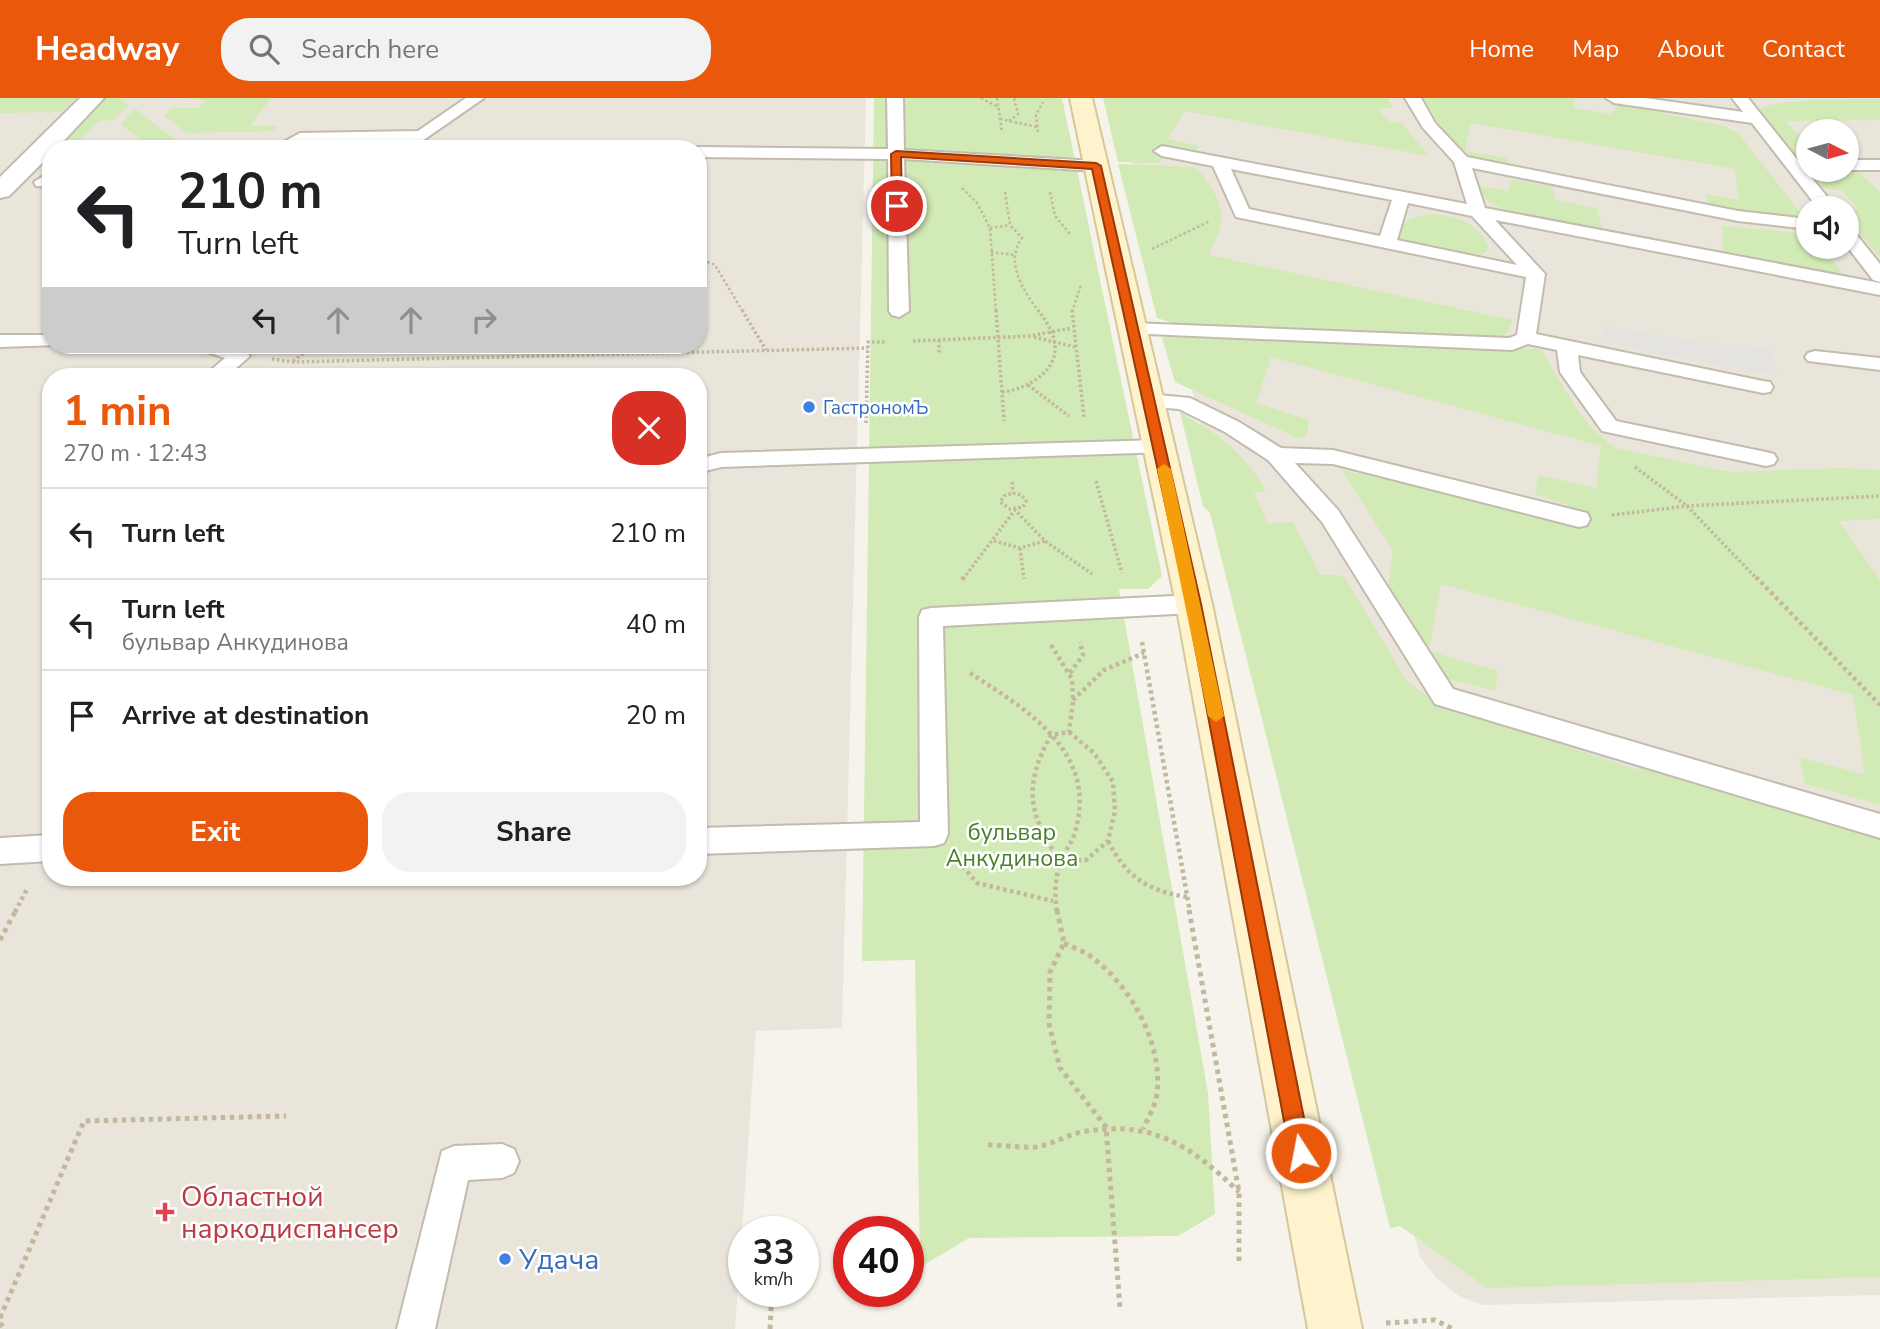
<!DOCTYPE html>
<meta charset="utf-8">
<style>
body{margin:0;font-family:"Nunito Sans",sans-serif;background:#f2f2f2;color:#202124;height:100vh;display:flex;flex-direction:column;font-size:26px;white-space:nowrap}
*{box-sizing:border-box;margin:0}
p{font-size:23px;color:#757577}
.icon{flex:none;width:38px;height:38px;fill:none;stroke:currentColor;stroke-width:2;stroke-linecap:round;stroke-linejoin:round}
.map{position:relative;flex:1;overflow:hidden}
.side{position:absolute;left:42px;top:270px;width:665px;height:518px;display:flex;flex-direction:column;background:#fff;border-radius:28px;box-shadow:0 2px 5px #0004}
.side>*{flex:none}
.hud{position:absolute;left:42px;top:42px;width:665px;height:214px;border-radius:28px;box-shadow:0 2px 5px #0004;background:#fff;color:#202124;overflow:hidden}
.needle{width:46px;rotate:96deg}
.buttons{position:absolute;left:1796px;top:21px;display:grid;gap:14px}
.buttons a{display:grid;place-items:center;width:63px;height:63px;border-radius:50%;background:#fff;box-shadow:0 2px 5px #0004;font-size:35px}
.speed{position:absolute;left:728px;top:1118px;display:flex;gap:14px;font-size:35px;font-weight:700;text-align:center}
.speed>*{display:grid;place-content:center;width:91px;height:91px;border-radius:50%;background:#fff;box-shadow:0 2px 5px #0004;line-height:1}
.speed small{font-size:18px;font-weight:400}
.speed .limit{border:10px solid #d22;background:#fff;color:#111}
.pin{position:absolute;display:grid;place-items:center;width:60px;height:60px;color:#fff;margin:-30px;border:4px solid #fff;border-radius:50%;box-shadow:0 2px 7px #0007}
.me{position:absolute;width:77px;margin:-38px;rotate:349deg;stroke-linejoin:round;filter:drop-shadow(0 0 5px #0008)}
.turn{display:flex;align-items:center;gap:24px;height:147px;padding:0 21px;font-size:32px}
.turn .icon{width:91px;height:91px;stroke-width:2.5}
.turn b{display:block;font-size:49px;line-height:60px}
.lanes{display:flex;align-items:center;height:66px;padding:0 21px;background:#0003;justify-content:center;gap:35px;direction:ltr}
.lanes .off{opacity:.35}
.round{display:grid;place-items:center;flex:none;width:74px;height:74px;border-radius:28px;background:#f2f2f2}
.headline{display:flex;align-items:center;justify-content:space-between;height:119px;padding:0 21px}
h1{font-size:42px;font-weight:700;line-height:52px;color:#ea580c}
.action{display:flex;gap:14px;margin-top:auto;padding:14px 21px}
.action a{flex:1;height:80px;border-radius:28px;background:#ea580c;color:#fff;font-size:28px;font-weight:700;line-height:80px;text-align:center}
.action a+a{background:#f2f2f2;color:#202124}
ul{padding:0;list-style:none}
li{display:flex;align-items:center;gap:21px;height:91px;padding:0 21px;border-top:2px solid #e0e0e0}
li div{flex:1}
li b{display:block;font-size:26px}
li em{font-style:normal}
header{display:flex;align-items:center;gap:42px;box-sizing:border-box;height:98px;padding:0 35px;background:#ea580c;color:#fff}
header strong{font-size:33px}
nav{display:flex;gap:38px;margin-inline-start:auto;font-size:24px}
.search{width:490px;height:63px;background:#f2f2f2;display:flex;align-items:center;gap:18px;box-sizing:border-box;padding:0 24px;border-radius:28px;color:#757577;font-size:26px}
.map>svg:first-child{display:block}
.residential{fill:#eae5da;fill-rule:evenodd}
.green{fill:#d2eab5}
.parking{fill:#e5e3e0}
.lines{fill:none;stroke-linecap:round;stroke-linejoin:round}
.lane-casing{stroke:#c2bbae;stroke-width:4}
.street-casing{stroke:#c2bbae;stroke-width:4}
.secondary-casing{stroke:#d6c79b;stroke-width:4}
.path-far3{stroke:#c4b79f;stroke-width:2.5;stroke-dasharray:2.5 2.5;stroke-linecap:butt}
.path-far2{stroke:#c4b79f;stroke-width:3.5;stroke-dasharray:2.5 2.5;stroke-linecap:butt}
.path-far1{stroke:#c4b79f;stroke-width:4.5;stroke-dasharray:3.5 3.5;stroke-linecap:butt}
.path{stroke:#c4b79f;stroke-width:5;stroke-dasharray:4.5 4.5;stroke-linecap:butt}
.lane{fill:#fff;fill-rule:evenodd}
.street{fill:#fff;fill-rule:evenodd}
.secondary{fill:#fff3cd;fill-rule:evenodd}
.route{fill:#ea580c;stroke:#983908;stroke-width:2}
.slow{fill:#f59e0b}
.shop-dot{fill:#3f7fe0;stroke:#fff;stroke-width:2.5}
.health-dot{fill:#e0444e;stroke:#fff;stroke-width:2.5}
.labels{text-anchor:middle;stroke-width:5;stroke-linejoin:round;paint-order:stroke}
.far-shop-label{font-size:19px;fill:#366cbe;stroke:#fff;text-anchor:start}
.park-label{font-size:23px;fill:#4a7f2a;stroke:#fff}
.near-health-label{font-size:28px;fill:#be3a42;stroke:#fff;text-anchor:start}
.near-shop-label{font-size:28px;fill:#366cbe;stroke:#fff;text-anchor:start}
</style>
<header>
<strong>Headway</strong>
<div class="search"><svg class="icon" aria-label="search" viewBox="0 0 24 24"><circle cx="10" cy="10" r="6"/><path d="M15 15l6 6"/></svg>Search here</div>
<nav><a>Home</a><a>Map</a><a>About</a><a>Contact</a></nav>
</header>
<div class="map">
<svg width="1880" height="1231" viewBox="0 0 1880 1231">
<rect width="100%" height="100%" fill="#f6f3ec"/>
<!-- residential -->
<g class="residential">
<path d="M 0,0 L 866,0 L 842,930 L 756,933 L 735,1231 L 0,1231 ZM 51,51 L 698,51 L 698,247 L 51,247 ZM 51,278 L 698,278 L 698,779 L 51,779 Z"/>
<path d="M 1115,0 L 1880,0 L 1880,1197 L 1483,1207 L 1459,1198 L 1437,1181 L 1420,1159 ZM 1808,33 L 1846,33 L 1846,72 L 1808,72 ZM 1808,110 L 1846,110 L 1846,149 L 1808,149 Z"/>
</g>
<!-- green -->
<g class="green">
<polygon points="0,0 76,0 62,14 0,15"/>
<polygon points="100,0 119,0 129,7 114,22 99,23 72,50 185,48 189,51 51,51 51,69 27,69"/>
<polygon points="181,0 271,0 250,28 279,28 272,33 187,35 164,18 171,10 198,10 206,2"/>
<polygon points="874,0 1062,0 1162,478 1148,491 1119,491 1208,995 1215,1116 1178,1138 969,1140 920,1169 915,862 862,863"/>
<polygon points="1103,0 1388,0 1392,10 1378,11 1389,24 1401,24 1429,58 1185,13 1168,41 1198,48 1195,55 1168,50 1160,65 1118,64"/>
<path d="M 1423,0 L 1574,0 L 1574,10 L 1611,16 L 1619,6 L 1724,28 L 1739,36 L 1802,117 C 1779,120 1727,117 1708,106 L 1705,96 L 1739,102 L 1735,71 L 1471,25 L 1465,53 L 1507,60 L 1509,68 L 1460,60 Z"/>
<path d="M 1880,1 L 1880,22 L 1785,23 L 1808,46 L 1808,60 L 1785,51 L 1759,16 L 1759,12 C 1773,0 1856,1 1880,1 Z"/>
<polygon points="134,10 178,44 146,45 121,27"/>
<path d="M 1118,66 L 1194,69 C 1208,81 1225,106 1221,126 C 1219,137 1212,147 1209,157 L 1512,222 L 1508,234 L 1499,241 L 1182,228 L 1157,220 Z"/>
<polygon points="1848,71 1859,75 1880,94 1880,160 1846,118 1846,111 1858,111 1842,92 1825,91 1813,76 1821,72"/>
<polygon points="1515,82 1553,89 1555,102 1597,110 1603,133 1504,112 1491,105 1476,90 1478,88 1508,93 1511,83"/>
<path d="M 1437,116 C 1461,120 1481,127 1489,152 L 1476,159 L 1394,141 L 1393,135 C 1407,121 1416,116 1437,116 Z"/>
<polygon points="1726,128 1808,136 1808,149 1824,149 1842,175 1841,177 1727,157 1723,154 1722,129"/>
<path d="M 1184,234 L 1540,251 C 1562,284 1582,329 1616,350 L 1730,374 L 1841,370 L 1880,372 L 1880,421 L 1839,423 L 1880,482 L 1880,707 L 1805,686 L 1799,659 L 1865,677 L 1853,597 L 1441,486 L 1429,553 L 1498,573 L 1495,593 L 1432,577 L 1387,498 L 1393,453 L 1342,372 L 1570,419 L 1568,407 L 1535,396 L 1539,377 L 1596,390 L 1601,348 L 1271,259 L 1256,305 L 1309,322 L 1307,338 L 1300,341 L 1175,284 L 1162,240 Z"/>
<path d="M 1180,314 C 1216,334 1246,356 1266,393 L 1254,395 L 1268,426 L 1293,424 L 1320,476 L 1344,478 L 1407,583 L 1427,598 L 1470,612 L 1471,617 L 1638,672 L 1638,659 L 1880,729 L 1880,1179 L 1487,1190 L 1400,1128 L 1390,1130 L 1210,415 L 1203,408 Z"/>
</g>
<!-- parking -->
<polygon class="parking" points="1604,228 1701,244 1769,250 1779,278 1657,256 1603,242"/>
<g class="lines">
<defs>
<g id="lane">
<polygon points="466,0 484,0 422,43 303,45 292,51 271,51 300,35 418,33"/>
<polygon points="887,0 903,0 904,52 1096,63 1104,68 1096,73 904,61 909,213 899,219 892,217 889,213 888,61 698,59 698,51 692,51 698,49 888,51"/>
<path d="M 1405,0 L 1421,0 L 1435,25 L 1467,59 L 1738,113 L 1808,121 L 1808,131 L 1738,123 L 1472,70 L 1485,110 L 1880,185 L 1880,197 L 1495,122 L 1545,176 L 1536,236 L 1763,283 L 1770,284 L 1773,289 L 1770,294 L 1763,295 L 1578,257 L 1580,274 L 1616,323 L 1766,354 L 1774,356 L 1777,361 L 1774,366 L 1766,368 L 1602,333 L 1560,274 L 1557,252 L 1528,246 L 1512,252 L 1125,235 L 1122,231 L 1132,225 L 1509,240 L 1517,237 L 1526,179 L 1236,119 L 1213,68 L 1162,58 L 1154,53 L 1162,48 L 1467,106 L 1454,64 L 1423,30 ZM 1231,71 L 1392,102 L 1380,138 L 1249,111 ZM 1408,105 L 1472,118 L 1517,167 L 1397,142 Z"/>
<polygon points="1606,0 1645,0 1743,14 1732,0 1748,0 1836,110 1818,110 1752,25 1614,5"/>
<polygon points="1846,62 1880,62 1880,72 1845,72"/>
<polygon points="42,79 51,79 51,89 36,88 34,84"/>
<polygon points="1846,130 1852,131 1880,166 1880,184 1873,182 1846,147"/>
<polygon points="0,237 51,237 51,247 58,247 0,249"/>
<path d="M 195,247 C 211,246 239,244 250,258 L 227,278 L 204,278 L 225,260 L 198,251 Z"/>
<polygon points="1815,253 1880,260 1880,272 1808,263 1805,259 1808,255"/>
<polygon points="1148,296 1190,300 1239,324 1281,350 1333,352 1587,415 1590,421 1587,427 1579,429 1333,366 1295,365 1338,412 1453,591 1880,716 1880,740 1435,606 1322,424 1268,362 1225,334 1179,311 1141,308 1138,303 1141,298"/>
<polygon points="1159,342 1167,344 1170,349 1167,354 721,369 698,375 698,361 721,355"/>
<polygon points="1194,497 1203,500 1206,506 1203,512 1194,515 943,528 948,736 944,745 934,748 698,756 698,730 920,724 919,519 922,512 931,510"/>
<polygon points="51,737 51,763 0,766 0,740"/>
<polygon points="502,1046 514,1051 519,1063 514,1075 502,1080 468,1082 435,1231 397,1231 442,1053 454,1048"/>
</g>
<polygon id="street" points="80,0 104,0 56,51 51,51 51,56 9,98 0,100 0,79"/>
<polygon id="secondary" points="1070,0 1092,0 1212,506 1362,1231 1308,1231 1176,506"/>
</defs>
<!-- lane casing -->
<use href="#lane" class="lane-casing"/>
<!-- street casing -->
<use href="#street" class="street-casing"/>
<!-- secondary casing -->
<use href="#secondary" class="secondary-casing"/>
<!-- path-far3 -->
<g class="path-far3">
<polyline points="981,0 998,9"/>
<polyline points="997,0 1002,34"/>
<polyline points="1000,21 1037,29"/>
<polyline points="1009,23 1018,16 1014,0"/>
<polyline points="1038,34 1036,17 1043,4"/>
<polyline points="464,46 490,51"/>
<polyline points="962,90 977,105 990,130 996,214"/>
<path d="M 1005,94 L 1010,127 L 1022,140 C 1004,165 1024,193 1039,214"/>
<polyline points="1050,94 1055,118 1070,136"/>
<polyline points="990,130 1010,127"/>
<polyline points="1152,151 1210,123"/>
<polyline points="991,154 1014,157"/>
<polyline points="698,160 715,167 743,214"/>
<polyline points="1072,214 1081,187"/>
</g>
<!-- path-far2 -->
<g class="path-far2">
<polyline points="742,212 766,252"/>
<polyline points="996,212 1004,323"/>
<polyline points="1072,212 1084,319"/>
<polyline points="1034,239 1075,249"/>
<polyline points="939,242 939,257"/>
<polyline points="913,243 1030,238 1072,230"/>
<polyline points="272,261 293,264 868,250"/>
<polyline points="293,263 315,247"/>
<polyline points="1028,287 1069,318"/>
<path d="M 1002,294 C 1025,292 1058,274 1055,247 C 1054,234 1045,222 1038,212"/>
<polyline points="866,325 868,244 887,244"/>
<polyline points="1635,369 1687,408 1757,481"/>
<polyline points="1096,383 1122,475"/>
<polyline points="1012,384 1013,395"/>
<polygon points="1013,395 1021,397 1026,403 1023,409 1010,411 1000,404 1004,398"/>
<polyline points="1612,417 1687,408 1880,398"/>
<polyline points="994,443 1020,450 1045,443"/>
<polyline points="1020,450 1024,481"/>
<polyline points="963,481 1015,412 1045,443 1092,476"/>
</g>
<!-- path-far1 -->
<g class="path-far1">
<polyline points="1756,479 1880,607"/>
<polyline points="962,482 964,479"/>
<polyline points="1142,544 1190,814"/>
<polyline points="1051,547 1072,581 1073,604 1069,634"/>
<path d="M 970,575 C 1027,612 1101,655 1074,737 C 1072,744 1067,750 1064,756 C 1055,775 1054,794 1057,814"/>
<polyline points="1070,575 1083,557 1080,544"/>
<polyline points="1073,602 1104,572 1144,555"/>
<path d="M 1069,634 L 1094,655 L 1113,684 L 1115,713 L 1108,743 L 1086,762 L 1060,763 C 1028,716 1023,688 1051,637 Z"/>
<path d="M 1108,743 C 1126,779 1148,793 1187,799"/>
<polyline points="958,763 977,785 1053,803"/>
<polyline points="15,814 27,791"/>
</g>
<!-- path -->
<g class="path">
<polyline points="1057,812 1064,845 1050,874 1049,926 1060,970 1106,1029 1120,1210"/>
<polyline points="1189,812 1239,1094 1239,1166"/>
<polyline points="0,842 16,812"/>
<path d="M 1064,845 C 1074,850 1084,853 1093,860 C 1132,890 1163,946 1157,996 C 1155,1009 1148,1020 1143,1031"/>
<path d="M 988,1047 C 1004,1047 1020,1050 1036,1049 C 1052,1047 1066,1037 1082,1034 C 1152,1021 1191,1048 1239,1094"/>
<polyline points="0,1220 84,1023 286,1018"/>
<polyline points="0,1225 4,1231"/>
<polyline points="1386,1225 1435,1222 1453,1231"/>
<polyline points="770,1231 772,1194"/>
</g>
<!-- lane -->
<use href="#lane" class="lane"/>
<!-- street -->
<use href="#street" class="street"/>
<!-- secondary -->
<use href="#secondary" class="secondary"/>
</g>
<!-- route -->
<polygon class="route" points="896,53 1096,65 1101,68 1201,506 1311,1055 1308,1063 1301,1066 1293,1063 1290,1055 1187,506 1092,71 901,59 902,108 897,112 892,108 891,56"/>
<!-- slow -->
<polygon class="slow" points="1164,366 1171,371 1224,618 1216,624 1208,618 1157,371"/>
<!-- markers -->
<g class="shop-dot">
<circle cx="809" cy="309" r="7"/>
<circle cx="505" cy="1161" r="7"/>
</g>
<path class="health-dot" d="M161.5 1103.5h7v7h7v7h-7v7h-7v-7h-7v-7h7z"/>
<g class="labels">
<!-- far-shop labels -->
<g class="far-shop-label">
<text x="823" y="316">ГастрономЪ</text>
</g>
<!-- park labels -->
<g class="park-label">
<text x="1012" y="742">бульвар<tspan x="1012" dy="26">Анкудинова</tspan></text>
</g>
<!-- near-health labels -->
<g class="near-health-label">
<text x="181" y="1108">Областной<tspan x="181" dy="32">наркодиспансер</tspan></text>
</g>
<!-- near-shop labels -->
<g class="near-shop-label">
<text x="519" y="1171">Удача</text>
</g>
</g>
</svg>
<div class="buttons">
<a><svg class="needle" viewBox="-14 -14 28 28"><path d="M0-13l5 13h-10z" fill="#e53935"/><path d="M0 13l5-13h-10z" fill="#757577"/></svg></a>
<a><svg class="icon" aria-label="sound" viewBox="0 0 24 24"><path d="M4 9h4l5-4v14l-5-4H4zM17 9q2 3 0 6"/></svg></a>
</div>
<div class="speed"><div>33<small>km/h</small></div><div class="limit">40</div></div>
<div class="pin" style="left:897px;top:108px;background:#d93025"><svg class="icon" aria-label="arrive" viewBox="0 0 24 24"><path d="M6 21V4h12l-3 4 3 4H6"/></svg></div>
<svg class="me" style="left:1301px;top:1055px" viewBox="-20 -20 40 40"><circle r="17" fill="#ea580c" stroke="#fff" stroke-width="3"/><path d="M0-11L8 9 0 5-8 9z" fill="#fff"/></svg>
<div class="hud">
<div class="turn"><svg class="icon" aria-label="left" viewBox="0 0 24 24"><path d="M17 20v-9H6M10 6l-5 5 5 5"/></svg><div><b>210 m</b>Turn left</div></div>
<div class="lanes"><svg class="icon" aria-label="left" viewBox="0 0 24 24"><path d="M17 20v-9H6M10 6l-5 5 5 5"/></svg><svg class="icon off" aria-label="ahead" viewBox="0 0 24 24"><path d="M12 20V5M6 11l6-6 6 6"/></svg><svg class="icon off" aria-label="ahead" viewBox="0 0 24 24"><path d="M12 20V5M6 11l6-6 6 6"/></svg><svg class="icon off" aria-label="right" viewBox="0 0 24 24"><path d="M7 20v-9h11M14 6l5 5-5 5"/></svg></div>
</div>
<section class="side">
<div class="headline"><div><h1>1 min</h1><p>270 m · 12:43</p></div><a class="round" style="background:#d93025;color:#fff"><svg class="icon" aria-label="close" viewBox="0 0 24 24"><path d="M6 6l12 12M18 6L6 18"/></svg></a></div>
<ul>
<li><svg class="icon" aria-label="left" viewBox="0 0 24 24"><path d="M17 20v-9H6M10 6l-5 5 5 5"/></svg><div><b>Turn left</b></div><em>210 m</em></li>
<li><svg class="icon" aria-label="left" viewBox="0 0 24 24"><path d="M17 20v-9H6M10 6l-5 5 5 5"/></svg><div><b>Turn left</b><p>бульвар Анкудинова</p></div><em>40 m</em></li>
<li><svg class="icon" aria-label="arrive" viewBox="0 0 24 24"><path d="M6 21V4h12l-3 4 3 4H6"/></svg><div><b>Arrive at destination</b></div><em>20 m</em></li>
</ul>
<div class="action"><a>Exit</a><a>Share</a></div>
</section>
</div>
